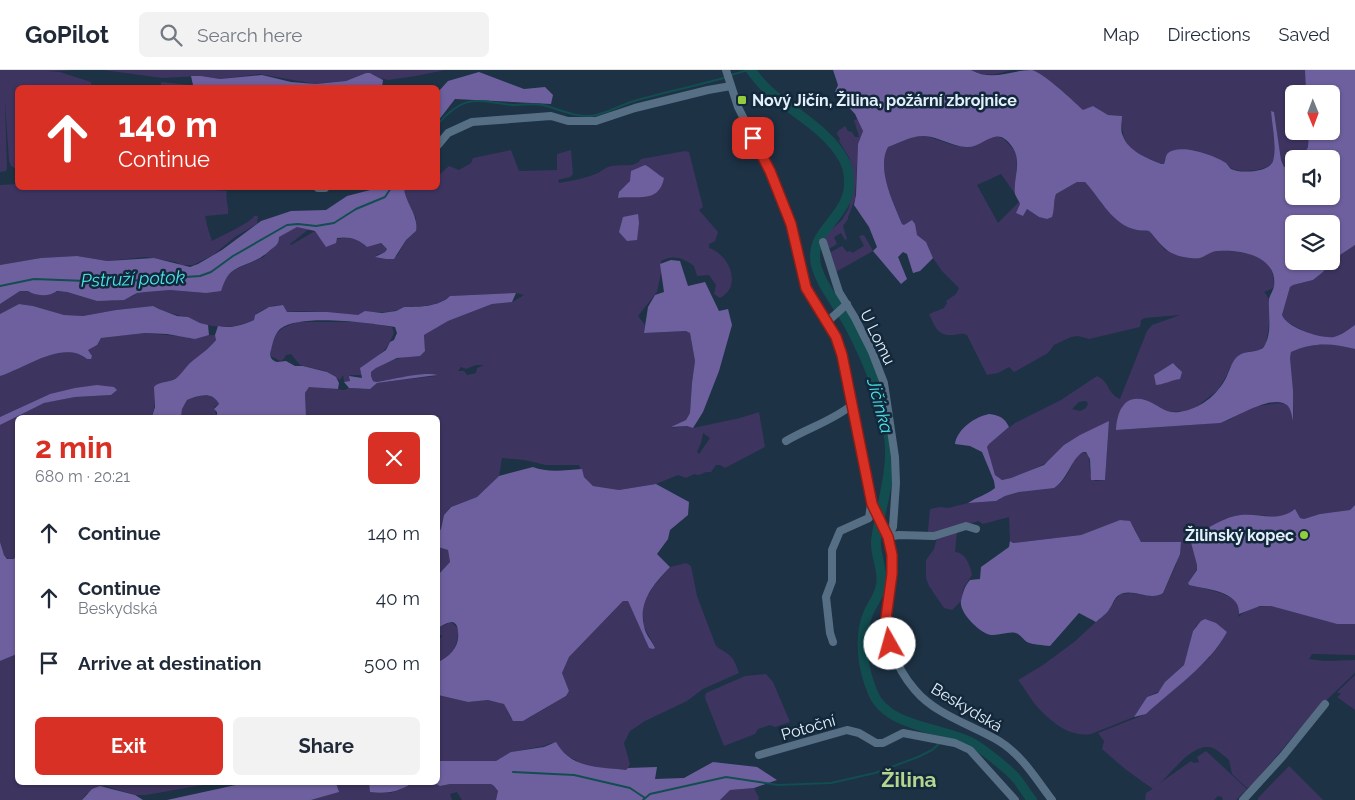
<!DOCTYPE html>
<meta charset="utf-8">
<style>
body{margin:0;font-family:Raleway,sans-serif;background:#f2f2f3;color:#1f2937;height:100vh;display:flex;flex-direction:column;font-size:19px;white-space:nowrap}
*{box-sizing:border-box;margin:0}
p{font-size:16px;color:#747a83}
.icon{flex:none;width:28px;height:28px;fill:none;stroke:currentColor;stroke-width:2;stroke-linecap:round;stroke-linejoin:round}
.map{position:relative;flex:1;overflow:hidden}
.sheet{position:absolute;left:15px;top:345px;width:425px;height:370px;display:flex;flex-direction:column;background:#fff;border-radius:8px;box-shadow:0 1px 4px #0004}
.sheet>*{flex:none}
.hud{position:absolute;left:15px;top:15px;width:425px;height:105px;border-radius:8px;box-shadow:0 1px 4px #0004;background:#d93025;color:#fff;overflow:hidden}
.needle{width:32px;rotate:179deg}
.fabs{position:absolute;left:1285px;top:15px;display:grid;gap:10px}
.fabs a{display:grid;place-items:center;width:55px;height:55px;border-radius:8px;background:#fff;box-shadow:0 1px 4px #0004;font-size:25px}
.pin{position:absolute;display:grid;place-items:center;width:42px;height:42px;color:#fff;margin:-21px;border-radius:10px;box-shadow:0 2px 8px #0006}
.me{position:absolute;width:55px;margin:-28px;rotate:353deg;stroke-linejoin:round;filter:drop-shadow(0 0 4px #0008)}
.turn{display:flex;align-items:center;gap:18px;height:105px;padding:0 20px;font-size:22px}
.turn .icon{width:65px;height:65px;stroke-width:2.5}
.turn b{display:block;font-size:35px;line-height:42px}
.round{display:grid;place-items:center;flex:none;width:52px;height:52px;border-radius:8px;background:#f2f2f3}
.summary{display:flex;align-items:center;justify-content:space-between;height:85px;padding:0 20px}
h1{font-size:30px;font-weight:700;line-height:38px;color:#d93025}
.action{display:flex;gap:10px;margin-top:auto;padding:10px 20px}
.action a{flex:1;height:58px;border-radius:8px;background:#d93025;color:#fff;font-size:20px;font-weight:700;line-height:58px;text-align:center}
.action a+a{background:#f2f2f3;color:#1f2937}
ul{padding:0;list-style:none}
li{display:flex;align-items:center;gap:15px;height:65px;padding:0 20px}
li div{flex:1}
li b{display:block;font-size:19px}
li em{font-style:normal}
header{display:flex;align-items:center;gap:30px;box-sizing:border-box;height:70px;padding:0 25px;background:#fff;border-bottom:1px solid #e0e1e3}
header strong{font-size:24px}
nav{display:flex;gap:28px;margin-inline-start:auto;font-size:18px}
.search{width:350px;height:45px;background:#f2f2f3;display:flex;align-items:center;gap:12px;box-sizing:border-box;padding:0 18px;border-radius:8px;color:#747a83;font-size:19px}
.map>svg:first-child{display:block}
.green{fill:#3e3460;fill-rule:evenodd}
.forest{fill:#6e609e;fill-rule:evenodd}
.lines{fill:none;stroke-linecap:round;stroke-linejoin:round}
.stream{stroke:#124d50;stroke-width:2}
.river{stroke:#124d50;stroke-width:10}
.minor{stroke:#576f84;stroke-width:8}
.route-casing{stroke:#8d1f18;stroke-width:12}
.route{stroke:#d93025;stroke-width:9}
.poi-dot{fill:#93cd3e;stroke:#13283a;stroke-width:2}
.labels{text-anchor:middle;stroke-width:5;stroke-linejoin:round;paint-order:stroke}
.poi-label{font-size:16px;font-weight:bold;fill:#e3f0fc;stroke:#13283a;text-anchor:start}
.street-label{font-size:16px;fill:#e3f0fc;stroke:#13283a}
.water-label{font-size:18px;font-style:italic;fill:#4ae6ed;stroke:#13283a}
.district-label{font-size:21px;font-weight:bold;fill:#b4d58f;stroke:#13283a}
</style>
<header>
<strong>GoPilot</strong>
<div class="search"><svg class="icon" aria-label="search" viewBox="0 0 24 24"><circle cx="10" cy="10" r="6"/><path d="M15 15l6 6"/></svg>Search here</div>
<nav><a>Map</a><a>Directions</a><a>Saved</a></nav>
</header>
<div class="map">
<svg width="1355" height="730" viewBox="0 0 1355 730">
<rect width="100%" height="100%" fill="#1d3245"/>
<!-- green -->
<g class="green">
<polygon points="0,0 73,0 48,2 60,2 91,12 91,17 18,18 17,99 11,96 9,91 5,31 7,98 6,101 0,102"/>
<polygon points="103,0 445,0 416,6 388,10 380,8 370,3 366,3 346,11 316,14 259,4 220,9 201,6 162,8"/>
<path d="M 971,0 L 1012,0 C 997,4 985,8 971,0 Z"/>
<path d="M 1032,0 L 1305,0 L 1306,24 L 1294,24 L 1294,61 L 1309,61 L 1308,77 L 1302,89 L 1294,89 L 1293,97 L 1284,97 L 1281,90 L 1274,42 L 1272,41 L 1271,41 C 1272,53 1277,83 1273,92 C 1269,101 1240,103 1233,99 C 1232,99 1228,95 1227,94 C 1219,89 1207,84 1198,81 C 1190,79 1180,80 1171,82 L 1164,94 L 1161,94 C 1133,81 1121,80 1122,46 L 1108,45 L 1093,36 L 1083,41 L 1062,21 Z"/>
<polygon points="161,12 190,15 195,17 161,17"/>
<polygon points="858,49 863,61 858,74 855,129 848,147 848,149 843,156 847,169 845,170 841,163 834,167 837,174 827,180 823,167 842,150 849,138 851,125 850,89 839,71 840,69 837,64 838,61 845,56 848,61 852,62 855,67 859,67 854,50"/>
<path d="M 915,66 L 926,66 L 956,76 L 986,69 L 991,66 L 999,67 L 1004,69 L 1014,80 L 1017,87 L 1015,124 L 1001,104 L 977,115 L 998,153 L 1019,132 L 1020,134 L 1017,143 L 1023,146 L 1027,139 L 1039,147 L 1047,149 L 1052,146 C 1055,139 1053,132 1056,124 L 1077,112 L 1085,112 C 1101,129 1112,155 1137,160 C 1142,161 1145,160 1149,161 L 1165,180 L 1201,188 C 1206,184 1210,182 1216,181 C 1227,179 1263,184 1269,195 C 1273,201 1274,211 1274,218 L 1264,222 C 1275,231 1268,260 1266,274 L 1260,280 L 1246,282 L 1230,297 L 1227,305 L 1218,320 L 1195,338 L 1184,341 L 1169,342 L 1153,334 L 1123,335 L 1118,346 L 1117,360 L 1204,354 L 1229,350 L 1251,337 L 1278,333 L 1285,334 L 1289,337 L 1293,348 C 1295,327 1286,302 1291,282 C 1313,272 1332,273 1355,279 L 1355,435 L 1350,440 L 1320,444 L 1304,449 L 1300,448 L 1293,440 L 1289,444 L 1281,447 L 1258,445 L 1225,449 L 1190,469 L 1197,495 L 1197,499 L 1188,513 L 1189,515 C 1201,518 1233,523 1239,535 C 1240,539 1239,543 1238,547 C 1249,538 1257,536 1271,536 L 1337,554 L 1355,554 L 1355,585 L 1315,584 L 1312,584 L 1309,589 L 1325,591 L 1355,590 L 1355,603 L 1314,642 L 1251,716 L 1247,718 L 1232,704 L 1229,690 C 1224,686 1219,681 1213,678 C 1193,671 1173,702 1160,713 L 1191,691 L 1194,693 L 1199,692 L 1197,687 L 1206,681 L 1247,719 L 1236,730 L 1223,730 L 1222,727 L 1218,726 L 1214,730 L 1145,730 L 1146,723 L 1153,719 L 1125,699 L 1102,679 L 1104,671 L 1098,663 L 1146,644 L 1210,587 L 1197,555 L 1193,561 L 1184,595 L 1165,612 L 1160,621 L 1147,627 L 1134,647 L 1091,664 C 1069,668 1047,649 1034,633 C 1028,625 1024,617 1018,610 L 1043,595 L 1074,572 L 1109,540 L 1115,530 L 1120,524 L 1131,523 L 1148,526 L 1163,523 L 1176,495 L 1181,472 L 1141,472 C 1135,461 1134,450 1120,450 L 1081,465 L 1013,473 L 1010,471 L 1009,447 L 983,454 L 978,451 C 972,454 967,453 961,454 C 950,458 941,463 929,464 L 928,461 L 930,439 L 940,437 L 948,438 L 968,433 L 996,431 L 1005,426 L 1019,422 L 1038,419 L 1060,414 L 1067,405 L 1075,388 L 1083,382 L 1089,385 L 1090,403 L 1095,411 L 1105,410 L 1109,351 C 1077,372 1040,403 1002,410 L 995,405 L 987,377 L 988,374 L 1015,353 L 1061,330 L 1097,306 C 1110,312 1106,322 1120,329 L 1147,261 L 1152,255 L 1180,245 L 1145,248 L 1141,250 L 1140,257 L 1089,269 L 1078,266 L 1071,267 L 1054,275 L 1048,283 L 1014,302 L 1009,297 L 998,303 L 987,305 L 967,265 C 960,262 958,265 951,265 C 937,266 934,254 929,244 L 944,238 L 947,233 L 946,231 L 956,224 L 959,218 L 942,201 L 933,188 L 926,172 L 917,165 L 912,150 L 904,155 L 902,154 C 894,134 876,99 888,77 ZM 1173,293 L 1179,298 L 1177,309 L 1173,309 L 1158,315 L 1157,303 ZM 1084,331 L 1086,331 L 1088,334 L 1086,338 L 1080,341 L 1072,339 L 1079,332 Z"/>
<path d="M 511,80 L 519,101 L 557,100 L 557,84 L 571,80 L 573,104 L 570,107 L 558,110 L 559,113 C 572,111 586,108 598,103 C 603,100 606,97 612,96 C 622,94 636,98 641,89 L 685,81 L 689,82 L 703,137 L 699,140 L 718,162 L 715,171 L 709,174 L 709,178 C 729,184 743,216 720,228 L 714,224 L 716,215 L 709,205 L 697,206 L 694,196 C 684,188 673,184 661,191 L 661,203 L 657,222 L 638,246 L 645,255 L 644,263 L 687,261 L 690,263 L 695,291 L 692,313 L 690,343 L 686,350 L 671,358 L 687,356 L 693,358 L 740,348 L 759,342 L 765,377 L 725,398 L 720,395 L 716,395 L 711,402 L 706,402 L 699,405 L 694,404 L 686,408 L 678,405 L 656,414 L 619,420 L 593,416 L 584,407 L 579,395 L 546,395 L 524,390 L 502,388 L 499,406 L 477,427 L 450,437 L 444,445 L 441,459 L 438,463 L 438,348 L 306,347 L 305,323 L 309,316 L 344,320 L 349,318 L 360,319 L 377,313 L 435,306 L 422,304 L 376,312 L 373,311 L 371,306 L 371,302 C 387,288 407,288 425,281 L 424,265 L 448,251 L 492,234 L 512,232 L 524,225 L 516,223 L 450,226 C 439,236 418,237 404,237 C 392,243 383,242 370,242 C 364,242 358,247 351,246 C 331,243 307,240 286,242 L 283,235 C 272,235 264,238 255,245 L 254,250 C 234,258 221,259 200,253 C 194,251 189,247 182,246 C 172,244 163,241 153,236 L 116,240 L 83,246 L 64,245 L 33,236 L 19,234 L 0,244 L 0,234 L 20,221 L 66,222 L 97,231 L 105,230 L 112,231 L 133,226 L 137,223 L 170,220 L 206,223 L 234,200 L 264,187 L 278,167 L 297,157 L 309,159 L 290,174 L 291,175 L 315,161 L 326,174 C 341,166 354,164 367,177 L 380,173 L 387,179 L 385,182 L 376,185 L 386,189 L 397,186 L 406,170 L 416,161 L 416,148 L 405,129 L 404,118 L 438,118 L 438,106 L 449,96 L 459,100 L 471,93 L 473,88 ZM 476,295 L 484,295 L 477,298 L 476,303 L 467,305 L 464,301 L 458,301 L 461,297 L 466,299 ZM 703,363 L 710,368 L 699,384 L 697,382 L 701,373 Z"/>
<path d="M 17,114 L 18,118 L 186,118 L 227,121 C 225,129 229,136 228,144 L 205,146 L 208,159 L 212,171 C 221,166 252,152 254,146 L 258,146 L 257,154 L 235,167 L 213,185 L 193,195 L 181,195 L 176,192 L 146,187 L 107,191 L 77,186 L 41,188 L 0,195 L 0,115 Z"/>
<polygon points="864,165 873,181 834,203 829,183 842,176 847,182 850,181 852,183 864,176 859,166"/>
<path d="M 1355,175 L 1355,255 C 1350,258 1344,263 1338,266 C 1322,273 1297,258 1283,249 L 1282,245 L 1290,217 L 1293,215 L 1313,210 L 1323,202 L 1331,191 Z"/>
<path d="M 298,252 L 365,252 L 392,257 L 394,263 C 386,282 379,287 361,297 L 361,305 L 350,305 L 350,311 L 344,312 L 343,305 L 340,310 L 325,301 L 300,295 L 291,284 L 286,285 L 284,289 L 280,291 L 271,286 C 270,264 279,258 298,252 Z"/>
<path d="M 145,263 L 177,266 L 216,265 L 216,270 L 202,285 L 188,295 L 180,306 L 168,312 L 157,314 C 153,325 156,336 152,347 L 18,348 L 17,486 C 5,495 3,482 0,472 L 0,355 L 44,333 L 75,327 L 111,325 L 50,324 L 0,347 L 0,306 C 24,299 63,269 87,289 L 91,285 L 88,280 L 94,276 L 101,268 Z"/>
<path d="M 202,325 C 210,326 215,326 219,334 L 214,337 L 217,347 L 181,347 L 182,339 L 187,330 Z"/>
<path d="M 957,462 L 955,482 C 966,483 970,495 972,505 L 964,517 L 961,531 L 952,540 L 944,538 L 929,516 L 926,508 L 926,490 L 934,479 L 937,468 Z"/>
<polygon points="438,477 448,480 450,492 438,505"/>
<path d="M 686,493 L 691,496 L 697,526 L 716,576 C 731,587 732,583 739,603 L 703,619 L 687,631 L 645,651 L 630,661 L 624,673 L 630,694 L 627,700 L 588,697 L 580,694 L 576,690 L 566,686 L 551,673 L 544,676 L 511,682 L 496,691 L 438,691 L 438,625 L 468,632 L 489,630 L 504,633 L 511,649 L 523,651 L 529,648 L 566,626 L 569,621 L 562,603 L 569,587 L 623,531 L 628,531 L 649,578 L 655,577 L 644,557 L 642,534 L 653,517 L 670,497 Z"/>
<path d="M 451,552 L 458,558 C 459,574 453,586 438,592 L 438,569 L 441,568 L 442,565 L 438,565 L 438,558 Z"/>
<polygon points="17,584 18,712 214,713 146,725 135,725 105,716 86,724 82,730 0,730 0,591"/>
<polygon points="766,604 773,612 790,652 775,657 770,655 758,659 755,664 724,676 705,628 706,623 745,606"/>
<polygon points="1355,605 1355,640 1337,627 1341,624 1337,622"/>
<polygon points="1289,696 1323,730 1258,730 1258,728"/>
<polygon points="336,712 369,713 370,722 391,723 412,712 434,713 440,716 450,714 491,714 494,716 498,721 496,730 462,730 457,722 450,724 452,730 311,730 338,722"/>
<polygon points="754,718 759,728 758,730 720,730 730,720"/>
</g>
<!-- forest -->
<g class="forest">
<path d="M 833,0 L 971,0 C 993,12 1010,0 1032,0 C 1045,4 1072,30 1083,40 L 1093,36 L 1108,45 L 1122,46 C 1122,52 1120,61 1123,66 C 1128,81 1147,88 1161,94 L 1164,94 C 1166,90 1165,86 1168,83 C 1180,73 1214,85 1226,93 C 1228,95 1229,97 1231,99 C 1240,104 1270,102 1273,91 C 1277,78 1272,55 1271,41 L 1274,42 L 1281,90 L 1284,97 L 1294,97 L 1294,126 L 1331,126 L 1331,89 L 1302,89 L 1308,77 L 1309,61 L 1331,61 L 1331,24 L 1306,24 L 1305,0 L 1355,0 L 1355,175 L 1331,191 L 1323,202 L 1313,210 L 1293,215 L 1290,217 L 1282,245 C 1287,258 1321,269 1334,267 C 1342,265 1349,259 1355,255 L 1355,279 C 1332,273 1313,272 1291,282 L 1290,288 L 1293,321 L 1293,351 C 1292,346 1291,340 1288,336 C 1274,322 1234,349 1220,353 L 1116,360 C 1117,343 1123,324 1145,330 C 1161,335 1165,346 1184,341 C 1203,337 1219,323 1227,306 C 1230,299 1232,291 1238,286 C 1245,280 1256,283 1263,278 C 1273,264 1268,245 1269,229 C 1270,225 1274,219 1274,216 C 1278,186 1240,179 1218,181 C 1211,181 1206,186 1200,188 C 1193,189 1180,187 1174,184 C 1163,180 1157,169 1149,161 C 1145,160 1142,161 1137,160 C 1112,155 1101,129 1085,112 L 1077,112 L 1056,124 C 1053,132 1055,139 1052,147 L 1047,149 L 1039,147 L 1027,139 L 1023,146 L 1016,143 L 1020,134 C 1019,131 1016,127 1015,124 C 1013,109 1022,92 1013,78 C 996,52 985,78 966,77 C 951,76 939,67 925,66 C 912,65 899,73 888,77 C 876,99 894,134 902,154 L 904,155 L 912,150 L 915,154 L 917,165 L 926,172 L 933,188 L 920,201 L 913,203 L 907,184 L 903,182 L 898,187 L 907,209 L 901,214 L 873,181 L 877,177 L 869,157 L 854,135 L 856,125 L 858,74 L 863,61 L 855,44 L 835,22 L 838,15 ZM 1294,154 L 1331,154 L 1331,191 L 1294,191 Z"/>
<polygon points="479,2 524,19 545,17 553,25 551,34 455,29 438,51 438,22 448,11"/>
<polygon points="366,3 370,3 383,10 382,17 199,17 193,15 191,6 201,6 220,9 262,5 291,12 316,14 346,11"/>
<path d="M 645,95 C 650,97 658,105 664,108 C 659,134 637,125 618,128 L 619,122 L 630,111 L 631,101 Z"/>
<path d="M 378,118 L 404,118 C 405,133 419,145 416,161 L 406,170 L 394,189 L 386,189 L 375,187 L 385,182 L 387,179 L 381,173 L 367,177 C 359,169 349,166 337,168 L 336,173 L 326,177 L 315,161 L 297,157 L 279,167 C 279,176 274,176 268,182 C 257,192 245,193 234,200 C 226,205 224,213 221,221 L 206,223 L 170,220 L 146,222 L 137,223 L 124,230 L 97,231 L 67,222 L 57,221 C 49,227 35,226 28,221 L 20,221 L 0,234 L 0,195 L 41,188 L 77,186 L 107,191 L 154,188 L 190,197 L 198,194 L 222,180 L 261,151 L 291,141 L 326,140 L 347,126 Z"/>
<polygon points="638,144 639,153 637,170 627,171 619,162 623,147"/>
<polygon points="671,190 680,191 688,216 705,212 719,241 728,239 732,255 719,301 703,342 693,358 687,356 671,357 686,350 690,343 692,313 695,291 690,263 686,261 644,263 648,237 655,225 664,222 660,194"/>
<path d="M 516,223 L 512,232 L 492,234 L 448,251 L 424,265 L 425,281 L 420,286 L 397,288 L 376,298 L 371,302 L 371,306 L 373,311 L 376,312 C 390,310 425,301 437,305 L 377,313 L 370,319 L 349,318 L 344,312 L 350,311 L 349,306 L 362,308 L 360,298 L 386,280 L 390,272 L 394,270 L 397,263 L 395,257 C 370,253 300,243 280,259 C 274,265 273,272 271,280 C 269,286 271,290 277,292 L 286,291 L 295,296 L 303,296 L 327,302 L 336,307 L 339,313 L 338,319 L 309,317 L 305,323 L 306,347 L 217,347 L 217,342 L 214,339 L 219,334 C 213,321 198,325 187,330 L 182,339 L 181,347 L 152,347 L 155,337 L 154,317 C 159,311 168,313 175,309 C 181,305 184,299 189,294 C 198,286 208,280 216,270 L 215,265 L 218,256 C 231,259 242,255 254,250 L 255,245 L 269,237 L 283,235 L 287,242 L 327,242 L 358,245 L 365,241 L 382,243 L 396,241 L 404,237 C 418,237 439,237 450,226 Z"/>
<path d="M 19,234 L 33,236 L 64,245 L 83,246 L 116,240 L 153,236 L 159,239 L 177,246 L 188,247 L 200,253 L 208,255 L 209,265 L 195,269 L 167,264 L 145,263 L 101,268 L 97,275 L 88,280 L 92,286 L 91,289 L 87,289 C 63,269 24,299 0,306 L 0,244 Z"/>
<path d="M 1173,293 L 1182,302 L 1180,309 C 1172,310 1162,315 1156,315 L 1154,305 Z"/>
<polygon points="97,315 114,317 117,320 111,325 75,327 44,333 0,355 0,347 50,324 75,318"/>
<path d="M 989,344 C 999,345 1005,348 1009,357 L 989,374 L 987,377 L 995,405 L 1002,410 L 1011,408 L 1044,395 L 1064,375 L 1080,365 L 1109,351 L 1105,410 L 1091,410 L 1090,389 L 1086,382 L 1083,382 C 1070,390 1069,408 1054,418 L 1019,422 L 1005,426 L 996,431 L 968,433 C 977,427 986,425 995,418 L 994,411 L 982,382 L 970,376 L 955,374 C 957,359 975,347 989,344 Z"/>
<path d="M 533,397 C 547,403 567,400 582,399 L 584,407 L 593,416 L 619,420 L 656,414 L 689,432 L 688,445 L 670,460 L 668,469 L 657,484 L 670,497 C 654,514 638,531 644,556 C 645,564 652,571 655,578 L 653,579 L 649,578 L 628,531 L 623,531 L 569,587 L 562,603 L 569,621 L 566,626 L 523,651 L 513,651 L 504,634 L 488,630 L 468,632 L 438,625 L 438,592 C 450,587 460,576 458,562 C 458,558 457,553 452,552 C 448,552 441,556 438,558 L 438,505 L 450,492 L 448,480 L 438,477 L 438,463 L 441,459 L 444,445 L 451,437 L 477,427 L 499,406 Z"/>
<path d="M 1355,435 L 1355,554 L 1337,554 L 1271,536 L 1260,536 L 1239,544 C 1241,521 1205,519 1189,515 L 1188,513 L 1197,500 L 1197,495 L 1190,469 C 1204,461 1218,450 1235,446 C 1257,441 1276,454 1295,439 L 1300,448 L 1304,449 L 1320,444 L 1350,440 Z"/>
<path d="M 1120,450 L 1130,451 L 1141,472 L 1181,472 L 1180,484 L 1163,523 C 1149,532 1132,517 1119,525 C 1114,528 1113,534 1110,538 C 1107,544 1100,548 1096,552 L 1079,543 L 1050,576 C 1043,575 1033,575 1027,572 C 1024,570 1021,566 1018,564 C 1010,560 1000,566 991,565 C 980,563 959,543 961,531 C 963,523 964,517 970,510 L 980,509 L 981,497 L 1009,477 L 1010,471 L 1013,473 L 1081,465 Z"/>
<polygon points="0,472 4,485 7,489 13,489 18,486 17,584 0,591"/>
<path d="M 1205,549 L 1216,553 L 1227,562 C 1209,595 1173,619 1146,644 L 1134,647 L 1147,627 L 1158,623 L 1165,612 L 1184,595 L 1193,561 L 1201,551 Z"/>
<path d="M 556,672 C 571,699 599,697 626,700 L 628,698 L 657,697 L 655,709 L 684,708 L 713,692 L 757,697 L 777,710 L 754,718 L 730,720 L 720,730 L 496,730 L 498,721 L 494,716 L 491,714 L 450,714 L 440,716 L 434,713 L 438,712 L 438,691 L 496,691 L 511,682 L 544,677 Z"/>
<polygon points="245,713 336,713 339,722 311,730 167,730"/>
<path d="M 369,713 L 369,712 L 412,713 C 398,722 387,724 370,722 Z"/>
<polygon points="100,716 135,725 143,730 82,730 92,719"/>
</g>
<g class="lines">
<!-- stream -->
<g class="stream">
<polyline points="731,5 748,0"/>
<path d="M 438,54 C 465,23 476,31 513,35 C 523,35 534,33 543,35 C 559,39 574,47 591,46 C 606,44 620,35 634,31 C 665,22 696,16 727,7"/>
<polyline points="0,216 34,209 113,212 200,206 211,202 233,186 287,155 298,154 316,156 334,153 356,139 385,127 391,118"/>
<polyline points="946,668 951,664"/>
<polyline points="513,702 574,705 630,718 645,728"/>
<polyline points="643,730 650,724 726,707 778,715 831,713 875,703 918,687 932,680 940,673"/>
</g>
<!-- river -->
<path class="river" d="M 751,0 C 775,37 823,51 844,90 C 848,97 849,104 849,112 C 850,145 814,158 815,187 C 815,208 839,236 849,255 C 867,288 892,349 890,387 C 889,416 879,443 876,471 C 875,486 884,501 881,515 C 879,527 872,534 868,544 C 858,568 863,600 873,623 C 887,658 944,657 974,674 C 984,680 1008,699 1016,708 C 1022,715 1026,723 1032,730"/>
<!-- minor -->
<g class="minor">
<path d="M 726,0 L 738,37 L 770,101 L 791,154 L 806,218 L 836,267 L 842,285 C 854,333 859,383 871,431 C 875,449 888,464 892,483 C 894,499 890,516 888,532 C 884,564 894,596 915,620 C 936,645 972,655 999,671 C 1022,685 1036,709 1052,730"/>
<polyline points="438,75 448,63 472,52 551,46 568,51 596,51 635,38 708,20 731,16"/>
<polyline points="318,118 325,118"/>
<polyline points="823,172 839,222 855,248 872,282 884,313 895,387 896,413 893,457 888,467"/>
<polyline points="827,252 847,234"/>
<path d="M 786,371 C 808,358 832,351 852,335"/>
<polyline points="888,467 899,465 934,466 966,456 976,459"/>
<polyline points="833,572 830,563 826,527 832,511 832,480 840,461 869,448 871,434"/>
<polyline points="759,685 847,660 859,663 876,673 883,673 903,663 955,673 970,680 1015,730"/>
<polyline points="1243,730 1283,686 1325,634"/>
</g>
</g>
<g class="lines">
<defs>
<polyline id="route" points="753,68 770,101 791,154 806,218 836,267 842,285 872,434 888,467 892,485 892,504 886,548 890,574"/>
</defs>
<!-- route casing -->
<use href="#route" class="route-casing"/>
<!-- route -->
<use href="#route" class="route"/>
</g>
<!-- markers -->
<g class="poi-dot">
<rect x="737" y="25" width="10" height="10" rx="2.5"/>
<circle cx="1304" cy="465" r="5"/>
</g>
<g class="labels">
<!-- poi labels -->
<g class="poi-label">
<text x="752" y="36">Nový Jičín, Žilina, požární zbrojnice</text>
<text x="1294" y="471" text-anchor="end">Žilinský kopec</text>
</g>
<!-- street labels -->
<g class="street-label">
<text transform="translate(878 267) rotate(64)" y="6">U Lomu</text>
<text transform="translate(967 637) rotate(31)" y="6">Beskydská</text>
<text transform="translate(808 657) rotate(-16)" y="6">Potoční</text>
</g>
<!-- water labels -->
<g class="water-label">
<text transform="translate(133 209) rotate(-2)" y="6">Pstruží potok</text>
<text transform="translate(880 336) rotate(75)" y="6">Jičínka</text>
</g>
<!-- district labels -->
<g class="district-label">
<text x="909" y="717">Žilina</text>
</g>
</g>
</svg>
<div class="fabs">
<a><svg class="needle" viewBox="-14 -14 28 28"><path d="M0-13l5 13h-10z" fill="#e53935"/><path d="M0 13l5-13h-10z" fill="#747a83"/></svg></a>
<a><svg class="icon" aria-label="sound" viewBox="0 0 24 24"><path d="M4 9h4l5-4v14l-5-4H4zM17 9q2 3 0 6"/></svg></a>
<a><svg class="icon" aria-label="layers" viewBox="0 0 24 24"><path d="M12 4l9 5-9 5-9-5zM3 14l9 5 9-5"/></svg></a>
</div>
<div class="pin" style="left:753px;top:68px;background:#d93025"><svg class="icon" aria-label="arrive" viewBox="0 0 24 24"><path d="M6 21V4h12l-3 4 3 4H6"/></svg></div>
<svg class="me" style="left:890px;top:574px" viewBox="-20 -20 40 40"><circle r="19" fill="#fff"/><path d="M0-13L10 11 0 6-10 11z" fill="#d93025"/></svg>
<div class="hud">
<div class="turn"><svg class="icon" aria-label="ahead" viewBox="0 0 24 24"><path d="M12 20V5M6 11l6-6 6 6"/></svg><div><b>140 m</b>Continue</div></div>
</div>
<section class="sheet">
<div class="summary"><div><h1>2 min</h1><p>680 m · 20:21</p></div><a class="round" style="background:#d93025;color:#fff"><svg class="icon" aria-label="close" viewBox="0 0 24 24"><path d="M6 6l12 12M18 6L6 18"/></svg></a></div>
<ul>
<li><svg class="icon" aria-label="ahead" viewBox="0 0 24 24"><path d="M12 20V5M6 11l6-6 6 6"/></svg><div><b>Continue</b></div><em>140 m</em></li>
<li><svg class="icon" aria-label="ahead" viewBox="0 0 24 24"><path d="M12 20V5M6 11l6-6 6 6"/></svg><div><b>Continue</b><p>Beskydská</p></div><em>40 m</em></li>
<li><svg class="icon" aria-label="arrive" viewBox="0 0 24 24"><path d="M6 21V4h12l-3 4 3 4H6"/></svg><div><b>Arrive at destination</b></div><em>500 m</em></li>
</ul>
<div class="action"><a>Exit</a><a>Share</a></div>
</section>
</div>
